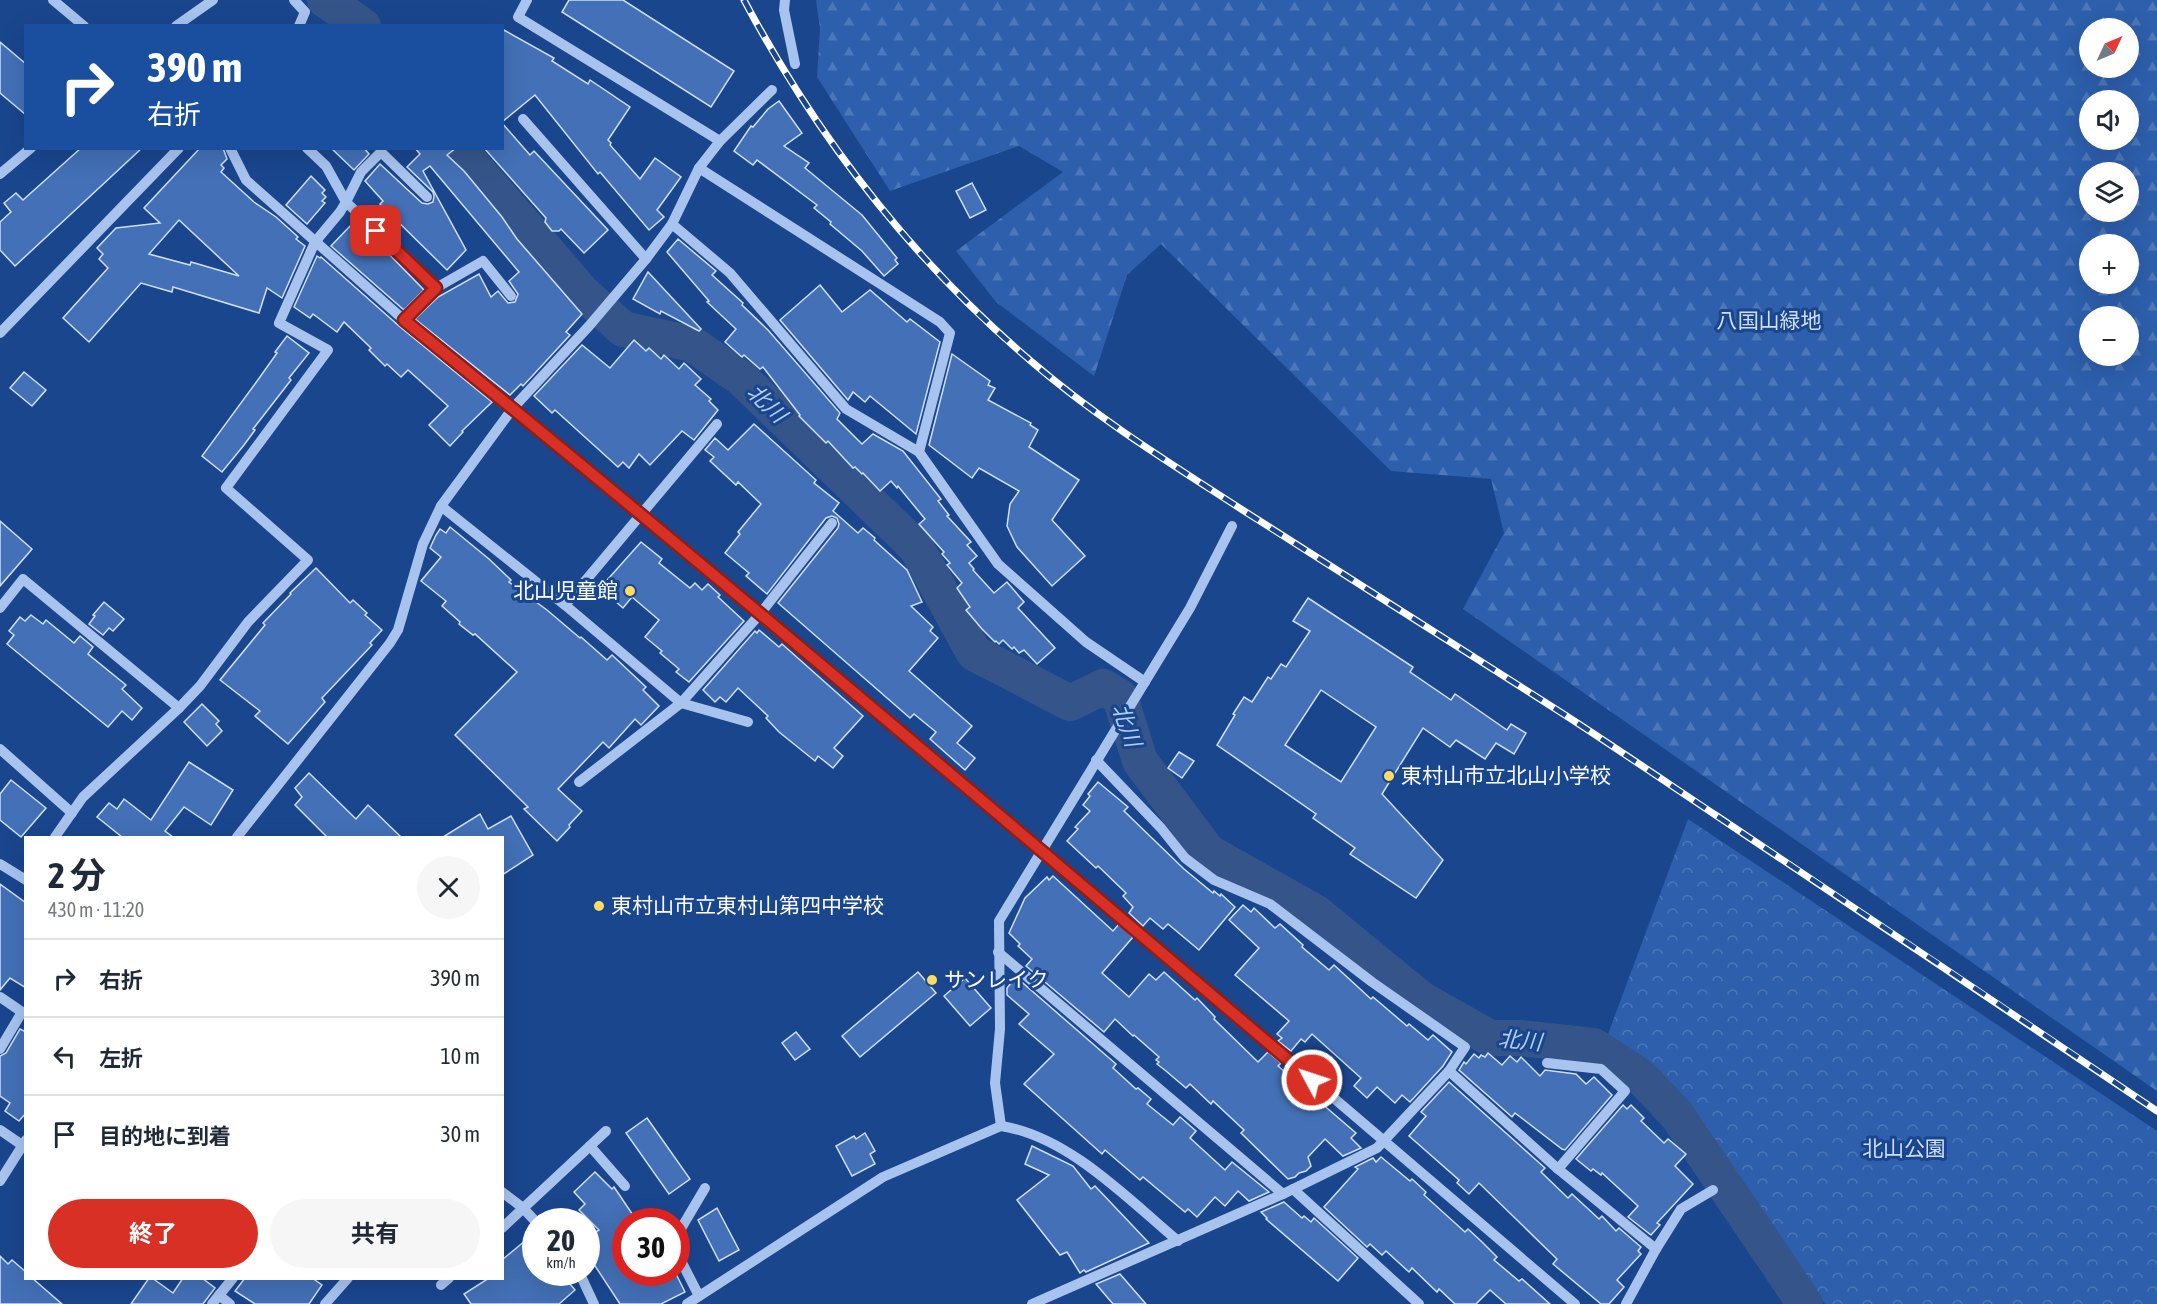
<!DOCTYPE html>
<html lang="ja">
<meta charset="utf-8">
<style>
body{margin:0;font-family:"Asap Condensed","Noto Sans JP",sans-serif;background:#f6f6f7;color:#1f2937;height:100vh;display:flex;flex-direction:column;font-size:22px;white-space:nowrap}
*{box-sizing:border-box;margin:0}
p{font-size:20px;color:#747a83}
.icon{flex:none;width:33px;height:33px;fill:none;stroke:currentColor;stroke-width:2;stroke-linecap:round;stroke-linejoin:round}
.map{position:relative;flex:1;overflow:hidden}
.side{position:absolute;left:24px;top:836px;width:480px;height:444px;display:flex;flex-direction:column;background:#fff;border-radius:0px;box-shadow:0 6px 24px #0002}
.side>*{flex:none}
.banner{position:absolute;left:24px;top:24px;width:480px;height:126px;border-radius:0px;box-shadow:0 6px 24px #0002;background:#1a4fa0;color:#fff;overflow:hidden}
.needle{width:39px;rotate:46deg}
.tools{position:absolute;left:2079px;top:18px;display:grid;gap:12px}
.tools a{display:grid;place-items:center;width:60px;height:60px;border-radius:50%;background:#fff;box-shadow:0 6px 24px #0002;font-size:30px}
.speed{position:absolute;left:522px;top:1208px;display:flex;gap:12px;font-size:30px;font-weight:700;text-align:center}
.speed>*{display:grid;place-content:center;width:78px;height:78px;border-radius:50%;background:#fff;box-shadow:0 6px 24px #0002;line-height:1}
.speed small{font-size:15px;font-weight:400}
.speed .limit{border:9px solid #d22;background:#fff;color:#111}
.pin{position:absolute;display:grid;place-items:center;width:51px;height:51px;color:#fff;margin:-26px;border-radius:12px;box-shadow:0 3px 9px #0006}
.me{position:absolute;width:66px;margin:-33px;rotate:310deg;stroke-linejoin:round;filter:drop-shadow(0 0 4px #0008)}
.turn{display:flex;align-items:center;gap:21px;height:126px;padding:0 24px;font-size:27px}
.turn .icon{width:78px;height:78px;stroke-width:2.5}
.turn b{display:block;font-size:42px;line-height:51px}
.round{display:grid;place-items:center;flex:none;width:63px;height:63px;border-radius:32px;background:#f6f6f7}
.overview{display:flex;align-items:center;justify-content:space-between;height:102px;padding:0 24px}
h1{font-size:36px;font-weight:700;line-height:45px}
.action{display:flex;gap:12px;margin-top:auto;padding:12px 24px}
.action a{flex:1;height:69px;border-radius:36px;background:#d93025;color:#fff;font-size:24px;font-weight:700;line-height:69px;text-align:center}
.action a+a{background:#f6f6f7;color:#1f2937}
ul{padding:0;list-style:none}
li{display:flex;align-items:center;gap:18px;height:78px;padding:0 24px;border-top:2px solid #e0e1e3}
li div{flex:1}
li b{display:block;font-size:22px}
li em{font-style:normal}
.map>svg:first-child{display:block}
.forest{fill:url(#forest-firs);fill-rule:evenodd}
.park{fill:url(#park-crowns)}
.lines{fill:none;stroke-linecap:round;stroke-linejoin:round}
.river{stroke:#35558a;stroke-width:36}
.building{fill:#4370b6;stroke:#cddffa;stroke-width:1.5;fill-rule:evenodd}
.minor{stroke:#a7c3ee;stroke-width:10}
.rail-casing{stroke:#fff;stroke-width:7}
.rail{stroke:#1a468e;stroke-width:4.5;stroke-dasharray:14;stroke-linecap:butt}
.route-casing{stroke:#8d1f18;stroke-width:15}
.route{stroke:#d93025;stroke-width:10}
.poi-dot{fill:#ffdb64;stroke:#1a468e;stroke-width:2}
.labels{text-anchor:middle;stroke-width:6;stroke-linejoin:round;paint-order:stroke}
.park-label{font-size:21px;fill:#cddffa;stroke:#1a468e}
.poi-label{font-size:21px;fill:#fff;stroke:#1a468e;text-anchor:start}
.water-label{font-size:22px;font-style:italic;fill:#b3cdf5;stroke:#1a468e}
</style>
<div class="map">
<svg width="2157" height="1304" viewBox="0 0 2157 1304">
<defs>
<pattern id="forest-firs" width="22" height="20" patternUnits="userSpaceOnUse" patternTransform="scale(1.5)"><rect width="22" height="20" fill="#2d5fac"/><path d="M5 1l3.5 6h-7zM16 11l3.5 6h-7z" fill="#4c77b8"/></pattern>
<pattern id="park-crowns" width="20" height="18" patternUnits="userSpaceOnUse" patternTransform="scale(1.5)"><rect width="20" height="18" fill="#2d5fac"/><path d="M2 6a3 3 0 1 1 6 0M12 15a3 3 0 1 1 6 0" fill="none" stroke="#4c77b8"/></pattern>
</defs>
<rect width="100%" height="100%" fill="#1a468e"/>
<!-- forest -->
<path class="forest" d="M 816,0 L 2157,0 L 2157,1091 L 1463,609 L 1504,533 L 1491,479 L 1391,471 L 1161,244 L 1127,275 L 1094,376 L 996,302 L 956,251 L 1063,172 L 1019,146 L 890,191 L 817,77 L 820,29 ZM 2090,28 L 2128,28 L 2128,68 L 2090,68 ZM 2090,100 L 2128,100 L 2128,140 L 2090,140 ZM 2090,172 L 2128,172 L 2128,212 L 2090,212 ZM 2090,244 L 2128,244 L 2128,284 L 2090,284 ZM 2090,316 L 2128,316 L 2128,356 L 2090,356 Z"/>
<!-- park -->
<polygon class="park" points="1688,819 2157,1131 2157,1304 1825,1304 1661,1072 1608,1034"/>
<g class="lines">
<!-- river -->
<g class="river">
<polyline points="325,0 363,26"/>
<polyline points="458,148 582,292 623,329 692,344 741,378 916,547 974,653 1070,703 1103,687 1120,697 1140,761 1208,852 1315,912 1421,999 1490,1038 1521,1038 1594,1046 1640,1076 1677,1115 1805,1304"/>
</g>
</g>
<!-- building -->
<g class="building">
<polygon points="569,0 623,0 734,71 711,107 562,12"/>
<polygon points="502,29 554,58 552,61 588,84 590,80 630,107 608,140 611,143 610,145 640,179 655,158 681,177 657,210 664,217 649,230 600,172 598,174 535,95 502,122"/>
<polygon points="0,42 26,64 26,115 0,93"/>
<polygon points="779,101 802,133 784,146 809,163 805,168 862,215 897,258 895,260 898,264 884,276 862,251 830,224 831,222 814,208 817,205 757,160 753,165 734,151 751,126 753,127 768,109"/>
<polygon points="502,123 530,155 534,151 608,230 584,253 561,229 559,231 552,231 545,222 546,218 484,148 502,148"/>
<polygon points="81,148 142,148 15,266 0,250 0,222 11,212 4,203 16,193 23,200"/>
<path d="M 200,148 L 223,148 L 227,159 L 221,165 L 224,168 L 221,172 L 254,202 L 276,217 L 296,235 L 298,237 L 296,239 L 305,246 L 282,298 L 267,288 L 259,313 L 173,287 L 172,292 L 141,283 L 89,342 L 63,318 L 108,268 L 99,259 L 103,254 L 97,248 L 116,228 L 160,223 L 144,208 ZM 179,220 L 239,276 L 191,262 L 190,265 L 149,254 Z"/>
<polygon points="331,148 364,148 369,154 354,170"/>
<polygon points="415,148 456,148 447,155 464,171 502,217 517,239 582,314 566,332 570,335 523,386 521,384 510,395 415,319 438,297 479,274 491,297 498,291 508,303 515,302 518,294 509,281 519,272 430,166 423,171 466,250 447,270 380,204 383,201 365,181 380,164 422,203 428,204 433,202 434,196 433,192 407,167 420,154"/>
<polygon points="311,176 325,190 322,193 326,197 322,201 325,203 307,224 286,205"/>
<polygon points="972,183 986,210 970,218 956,191"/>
<polygon points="354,222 358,227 360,225 384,249 424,290 404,310 331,246"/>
<polygon points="678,239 716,271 712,275 743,303 742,305 768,330 840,413 837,419 862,444 873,434 903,451 941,499 938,501 949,515 947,516 971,542 967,545 977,556 969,563 974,569 973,570 994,593 1007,582 1024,602 1018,608 1055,648 1037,664 1024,650 1019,653 1014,647 1012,649 1003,640 999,644 996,641 995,642 982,629 966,610 970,607 957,588 962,583 947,565 950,563 942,554 944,552 919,524 925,519 898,486 897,488 891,481 880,491 863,473 862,474 855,467 853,468 828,441 826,443 799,416 800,415 763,367 760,369 744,355 742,357 725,342 736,329 707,302 709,301 667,252"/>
<polygon points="317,256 320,258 321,257 399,326 492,402 462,431 463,432 450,446 429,425 448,406 408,370 401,377 387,364 385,366 369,350 371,348 344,322 337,332 313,314 310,318 294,307"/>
<polygon points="648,272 701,329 699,331 661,311 660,314 633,299"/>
<polygon points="820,285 842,312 870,290 907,322 910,319 940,342 916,434 870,396 865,402 853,392 848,400 780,320"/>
<polygon points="287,336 309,353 289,378 291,380 253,429 255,430 244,445 222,472 202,456 260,377 277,353 275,352"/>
<polygon points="634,340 646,351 649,348 661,359 664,355 679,369 684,363 701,379 695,385 711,399 709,401 718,410 694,440 682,431 650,465 639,454 629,468 623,462 618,467 555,410 552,413 534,396 582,345 610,368"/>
<polygon points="952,354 990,381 988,385 995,388 988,400 1031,423 1030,425 1038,430 1029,447 1079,480 1052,520 1085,556 1052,586 1017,547 1007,526 1010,504 1019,491 979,468 972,478 929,445"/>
<polygon points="24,372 46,390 32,406 10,388"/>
<polygon points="754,424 816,480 814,483 839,503 833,511 858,533 863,528 875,538 874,540 907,570 922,602 911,606 933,627 930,631 938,638 909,671 972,726 957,743 975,758 965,770 930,739 936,732 914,714 910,718 778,603 838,528 839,524 837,518 832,516 826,518 767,594 746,576 749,573 725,553 740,534 738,532 761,504 738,482 736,485 710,461 714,457 705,450 715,438 728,450"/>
<polygon points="0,521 32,549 0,586"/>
<polygon points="450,527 489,559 511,580 509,582 547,610 580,638 581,637 607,660 612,655 646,687 643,690 659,706 641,725 635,719 609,748 603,742 558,789 582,811 569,825 570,827 557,841 524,809 528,807 455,735 517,672 475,634 473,635 459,624 460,622 442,606 446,601 421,581 441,557 430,548 436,535 440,529 446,533"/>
<polygon points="641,542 662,559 659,563 690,588 695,583 702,590 708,584 720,595 718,597 744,621 689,682 676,672 679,669 660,653 662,651 645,637 659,620 632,597 623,608 600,588"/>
<polygon points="316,568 350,603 353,600 367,613 365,615 382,630 370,643 372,645 322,698 325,702 288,744 255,716 260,711 220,680 265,625 263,623 291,594 290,593"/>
<path d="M 1308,598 L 1413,667 L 1410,672 L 1451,700 L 1455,694 L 1507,730 L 1511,724 L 1526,733 L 1514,754 L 1496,743 L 1485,759 L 1456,740 L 1450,747 L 1423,728 L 1382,794 L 1443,860 L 1416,898 L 1350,854 L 1355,848 L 1313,818 L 1316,814 L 1217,745 L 1235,715 L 1233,714 L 1244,697 L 1252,702 L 1268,677 L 1271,679 L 1281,664 L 1286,667 L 1310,631 L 1293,621 ZM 1321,690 L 1376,727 L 1341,782 L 1285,745 Z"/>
<polygon points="104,602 124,619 113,631 109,628 103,635 89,624 95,616 93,615"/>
<polygon points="31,615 43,624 46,620 74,643 80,636 93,647 88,654 126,685 122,689 142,708 132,720 122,711 108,727 7,644 14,635 9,631 20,617 25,621"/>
<polygon points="759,630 779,647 782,644 863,716 834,748 843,756 833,768 818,756 815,761 779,732 766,718 768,716 738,688 726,702 720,697 715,702 703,690 755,631 757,633"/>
<polygon points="202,704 219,721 216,724 222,731 207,746 184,722"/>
<polygon points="1179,752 1194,761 1182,778 1168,768"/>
<polygon points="189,762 233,790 211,825 184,807 165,831 173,837 122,837 97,817 109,803 117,809 124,799 151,820"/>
<polygon points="309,773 356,819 368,805 401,837 327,837 295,805 302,797 295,788"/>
<polygon points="11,780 46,808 21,837 0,820 0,794"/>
<polygon points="1098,782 1128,807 1124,811 1184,869 1213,893 1214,891 1220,896 1221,894 1235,907 1199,950 1168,924 1163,929 1150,918 1143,926 1129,913 1133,907 1123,896 1126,893 1098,866 1096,868 1067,841 1078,829 1075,827 1090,811 1083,805 1090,796 1088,794"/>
<polygon points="480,814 488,829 511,816 533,855 502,875 502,837 443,837"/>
<polygon points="1053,876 1113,931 1119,924 1133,937 1102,973 1129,997 1149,974 1156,980 1164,972 1195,1000 1197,998 1215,1017 1214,1019 1258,1062 1268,1052 1281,1063 1278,1066 1356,1133 1351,1138 1361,1148 1343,1156 1325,1139 1308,1157 1311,1166 1306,1171 1299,1173 1295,1177 1288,1179 1241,1133 1244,1130 1213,1101 1211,1104 1190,1084 1186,1088 1166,1071 1157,1064 1159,1062 1156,1060 1159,1057 1134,1035 1133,1036 1115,1019 1104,1032 1026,966 1032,959 1018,946 1020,944 1009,933 1025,898 1047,877 1049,880"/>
<polygon points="0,884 26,903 26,988 10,978 0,990"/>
<polygon points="1243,905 1251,912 1254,908 1275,928 1280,924 1303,945 1302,947 1329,970 1334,965 1371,999 1373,997 1407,1026 1409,1024 1428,1040 1433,1035 1452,1052 1443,1066 1410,1102 1402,1095 1395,1103 1377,1087 1367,1098 1354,1086 1361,1078 1312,1034 1305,1042 1301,1039 1291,1051 1278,1041 1282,1038 1277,1034 1289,1021 1235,975 1259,948 1229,920"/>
<polygon points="918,972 936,993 860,1057 842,1036"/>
<polygon points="1016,977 1116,1064 1113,1068 1136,1089 1138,1088 1151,1099 1147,1104 1173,1125 1180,1117 1196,1131 1190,1138 1225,1170 1232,1162 1269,1192 1249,1201 1238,1191 1225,1206 1215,1197 1197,1217 1188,1209 1185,1212 1143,1177 1140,1180 1105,1150 1102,1154 1024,1084 1054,1054 1019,1024 1029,1014 1007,995 1007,988"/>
<polygon points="965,978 991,1008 970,1026 944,996"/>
<polygon points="20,1029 26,1032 26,1113 19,1121 5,1111 10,1103 0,1096 0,1056 6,1053"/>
<polygon points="796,1032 810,1049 795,1060 782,1043"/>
<polygon points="1488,1053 1502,1065 1510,1056 1517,1062 1521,1057 1540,1076 1545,1070 1576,1074 1586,1084 1594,1077 1612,1095 1565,1150 1562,1149 1515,1113 1512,1117 1459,1070 1464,1062 1466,1064 1474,1054 1479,1058 1481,1055 1485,1057"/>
<polygon points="1449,1082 1545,1168 1541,1172 1568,1198 1572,1194 1599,1219 1602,1216 1616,1231 1619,1228 1641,1247 1638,1251 1641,1254 1617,1280 1624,1287 1609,1304 1601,1304 1553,1264 1557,1259 1479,1183 1469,1194 1457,1183 1459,1180 1409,1136 1426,1116 1421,1112"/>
<polygon points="1623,1105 1627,1109 1631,1105 1644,1118 1641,1121 1664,1143 1668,1139 1686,1154 1675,1166 1693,1184 1657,1223 1660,1225 1651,1235 1628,1217 1638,1206 1602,1173 1601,1175 1593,1169 1591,1171 1576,1159"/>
<polygon points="647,1118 690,1179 669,1194 626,1133"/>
<polygon points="865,1133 875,1151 870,1154 875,1164 852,1176 836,1146 854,1136 856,1139"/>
<polygon points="1032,1146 1073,1166 1091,1189 1095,1186 1149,1243 1086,1272 1084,1270 1080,1273 1067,1252 1060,1255 1017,1200 1049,1175 1025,1164"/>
<polygon points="1381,1157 1410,1181 1412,1179 1426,1192 1424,1195 1465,1232 1468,1229 1481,1241 1497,1257 1494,1260 1519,1281 1522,1279 1550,1304 1506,1304 1490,1290 1476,1304 1455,1304 1439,1289 1437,1292 1412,1268 1409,1272 1386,1251 1382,1255 1370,1244 1367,1247 1324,1207 1358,1169 1355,1167 1373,1158 1376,1162"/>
<polygon points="595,1172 612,1189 614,1187 637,1221 626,1221 626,1272 675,1272 685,1292 661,1304 620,1304 586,1252 586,1238 599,1230 579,1210 585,1204 574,1192"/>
<polygon points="1284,1202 1302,1218 1304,1216 1311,1222 1314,1218 1358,1258 1338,1281 1266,1219 1267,1218 1261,1212"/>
<polygon points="717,1208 739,1250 719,1261 698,1220"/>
<polygon points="526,1240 536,1253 536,1272 552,1272 560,1282 565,1278 575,1290 559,1304 471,1304 464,1294 489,1278 502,1278 502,1260"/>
<polygon points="0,1256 8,1264 12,1260 26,1272 26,1278 32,1278 62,1304 0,1304"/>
<polygon points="1120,1274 1146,1304 1113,1304 1096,1284"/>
<polygon points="149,1278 152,1278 173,1293 183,1278 202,1278 215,1288 203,1304 131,1304"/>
<polygon points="245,1278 312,1278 322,1285 309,1304 255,1304 235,1291"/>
</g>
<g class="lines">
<!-- minor -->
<g class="minor">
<polyline points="53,0 84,26"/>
<polyline points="294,0 305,12 299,26"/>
<polyline points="527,0 518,17 720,141 772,90"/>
<polyline points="785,0 784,10 795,64"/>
<polyline points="176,26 213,0"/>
<polyline points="523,119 646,259"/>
<polyline points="230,148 246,180 404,320 643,515 1042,849 1575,1304"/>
<polyline points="699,168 940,322 950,333 919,452"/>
<polyline points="0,174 31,148"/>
<polyline points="427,197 381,152 361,172 346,202 436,288 483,261 511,296"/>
<polyline points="672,224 730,273 846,409 919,452 998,564 1086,642 1145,682"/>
<polyline points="404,320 436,288"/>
<polyline points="0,333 179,148"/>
<polyline points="717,424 565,605 681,703 748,722"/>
<polyline points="441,506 565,605"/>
<polyline points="0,608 23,579 179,708 83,797 55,837"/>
<polyline points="179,708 200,686 248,622 308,560 226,488 328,350 279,323 315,242 340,212 346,202 326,166 307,148"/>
<polyline points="0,749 72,813"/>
<polyline points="579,782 681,703 760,614 832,523"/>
<polyline points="237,837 390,643 398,630 423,544 441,506 513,408 589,326 646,259 672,224 699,168 720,141"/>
<polyline points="0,864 26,880"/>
<polyline points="998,952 1283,1194"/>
<polyline points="0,997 22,1012 0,1049"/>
<polyline points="1547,1063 1601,1069 1625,1091 1558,1169"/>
<polyline points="1449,1071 1558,1169 1656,1249"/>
<polyline points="1001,1126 995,1083 1000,1029 999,921 1190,608 1232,526"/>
<polyline points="0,1130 22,1145"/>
<polyline points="590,1146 625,1186"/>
<polyline points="0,1181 26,1140"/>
<polyline points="1293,1189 1419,1304"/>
<polyline points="502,1192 523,1208 536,1222"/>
<polyline points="502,1228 606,1131"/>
<polyline points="676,1237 705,1188"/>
<polyline points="676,1251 699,1296"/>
<polyline points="579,1272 594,1304"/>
<polyline points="441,1285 449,1278"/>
<polyline points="219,1295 230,1304"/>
<polyline points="212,1304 233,1278"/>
<polyline points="325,1304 348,1278"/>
<path d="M 687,1304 L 883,1177 L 1001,1126 C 1068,1136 1128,1199 1178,1241"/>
<polyline points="1032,1304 1283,1194 1377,1148 1449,1071 1465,1047 1372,982 1270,904 1214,880 1185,858 1161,828 1096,760"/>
<polyline points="1626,1304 1656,1249 1681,1209 1713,1190"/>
</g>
<defs>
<path id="rail" d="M 744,0 C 817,137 913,261 1032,362 C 1097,418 1170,463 1241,509 C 1349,578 1457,646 1565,715 C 1616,748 1666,782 1717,816 C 1864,914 2011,1012 2157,1111"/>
</defs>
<!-- rail casing -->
<use href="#rail" class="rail-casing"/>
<!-- rail -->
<use href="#rail" class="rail"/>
</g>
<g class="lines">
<defs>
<path id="route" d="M 376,231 L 436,288 L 404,320 C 711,569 1011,825 1312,1080"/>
</defs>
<!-- route casing -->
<use href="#route" class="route-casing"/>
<!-- route -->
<use href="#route" class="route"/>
</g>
<!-- markers -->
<g class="poi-dot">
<circle cx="630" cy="591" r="6"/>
<circle cx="1389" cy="776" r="6"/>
<circle cx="599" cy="906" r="6"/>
<circle cx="932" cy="980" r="6"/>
</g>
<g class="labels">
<!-- park labels -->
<g class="park-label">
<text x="1769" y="328">八国山緑地</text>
<text x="1904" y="1156">北山公園</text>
</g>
<!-- poi labels -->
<g class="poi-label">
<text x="618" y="598" text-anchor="end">北山児童館</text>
<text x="1401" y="783">東村山市立北山小学校</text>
<text x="611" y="913">東村山市立東村山第四中学校</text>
<text x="944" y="987">サンレイク</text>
</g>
<!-- water labels -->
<g class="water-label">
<text transform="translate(767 403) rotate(44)" y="8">北川</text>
<text transform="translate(1127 725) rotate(70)" y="8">北川</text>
<text transform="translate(1520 1040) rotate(5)" y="8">北川</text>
</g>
</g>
</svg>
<div class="tools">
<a><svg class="needle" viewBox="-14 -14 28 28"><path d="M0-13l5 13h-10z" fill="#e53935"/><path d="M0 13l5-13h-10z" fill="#747a83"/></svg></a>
<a><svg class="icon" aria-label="sound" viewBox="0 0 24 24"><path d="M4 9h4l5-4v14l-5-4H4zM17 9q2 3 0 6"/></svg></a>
<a><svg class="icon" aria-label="layers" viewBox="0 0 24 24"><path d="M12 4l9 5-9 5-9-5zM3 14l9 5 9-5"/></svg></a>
<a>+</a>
<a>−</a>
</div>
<div class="speed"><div>20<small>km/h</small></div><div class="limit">30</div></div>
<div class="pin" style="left:376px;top:231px;background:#d93025"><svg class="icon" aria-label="arrive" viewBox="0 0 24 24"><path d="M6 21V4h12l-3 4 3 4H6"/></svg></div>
<svg class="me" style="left:1312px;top:1080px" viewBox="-20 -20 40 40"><circle r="17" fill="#d93025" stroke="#fff" stroke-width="3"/><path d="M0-11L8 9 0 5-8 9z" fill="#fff"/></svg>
<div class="banner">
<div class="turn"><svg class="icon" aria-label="right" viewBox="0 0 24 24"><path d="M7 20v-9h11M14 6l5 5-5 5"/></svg><div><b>390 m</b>右折</div></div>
</div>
<section class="side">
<div class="overview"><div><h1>2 分</h1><p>430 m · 11:20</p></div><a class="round"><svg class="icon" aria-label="close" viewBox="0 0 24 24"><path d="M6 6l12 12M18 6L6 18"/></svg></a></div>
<ul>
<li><svg class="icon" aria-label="right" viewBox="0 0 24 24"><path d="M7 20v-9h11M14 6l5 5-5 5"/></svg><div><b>右折</b></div><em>390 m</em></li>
<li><svg class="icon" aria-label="left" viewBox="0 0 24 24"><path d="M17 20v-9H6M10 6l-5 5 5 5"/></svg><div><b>左折</b></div><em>10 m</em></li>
<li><svg class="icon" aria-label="arrive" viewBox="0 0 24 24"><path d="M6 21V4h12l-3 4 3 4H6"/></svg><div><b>目的地に到着</b></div><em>30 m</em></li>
</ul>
<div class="action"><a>終了</a><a>共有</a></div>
</section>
</div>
